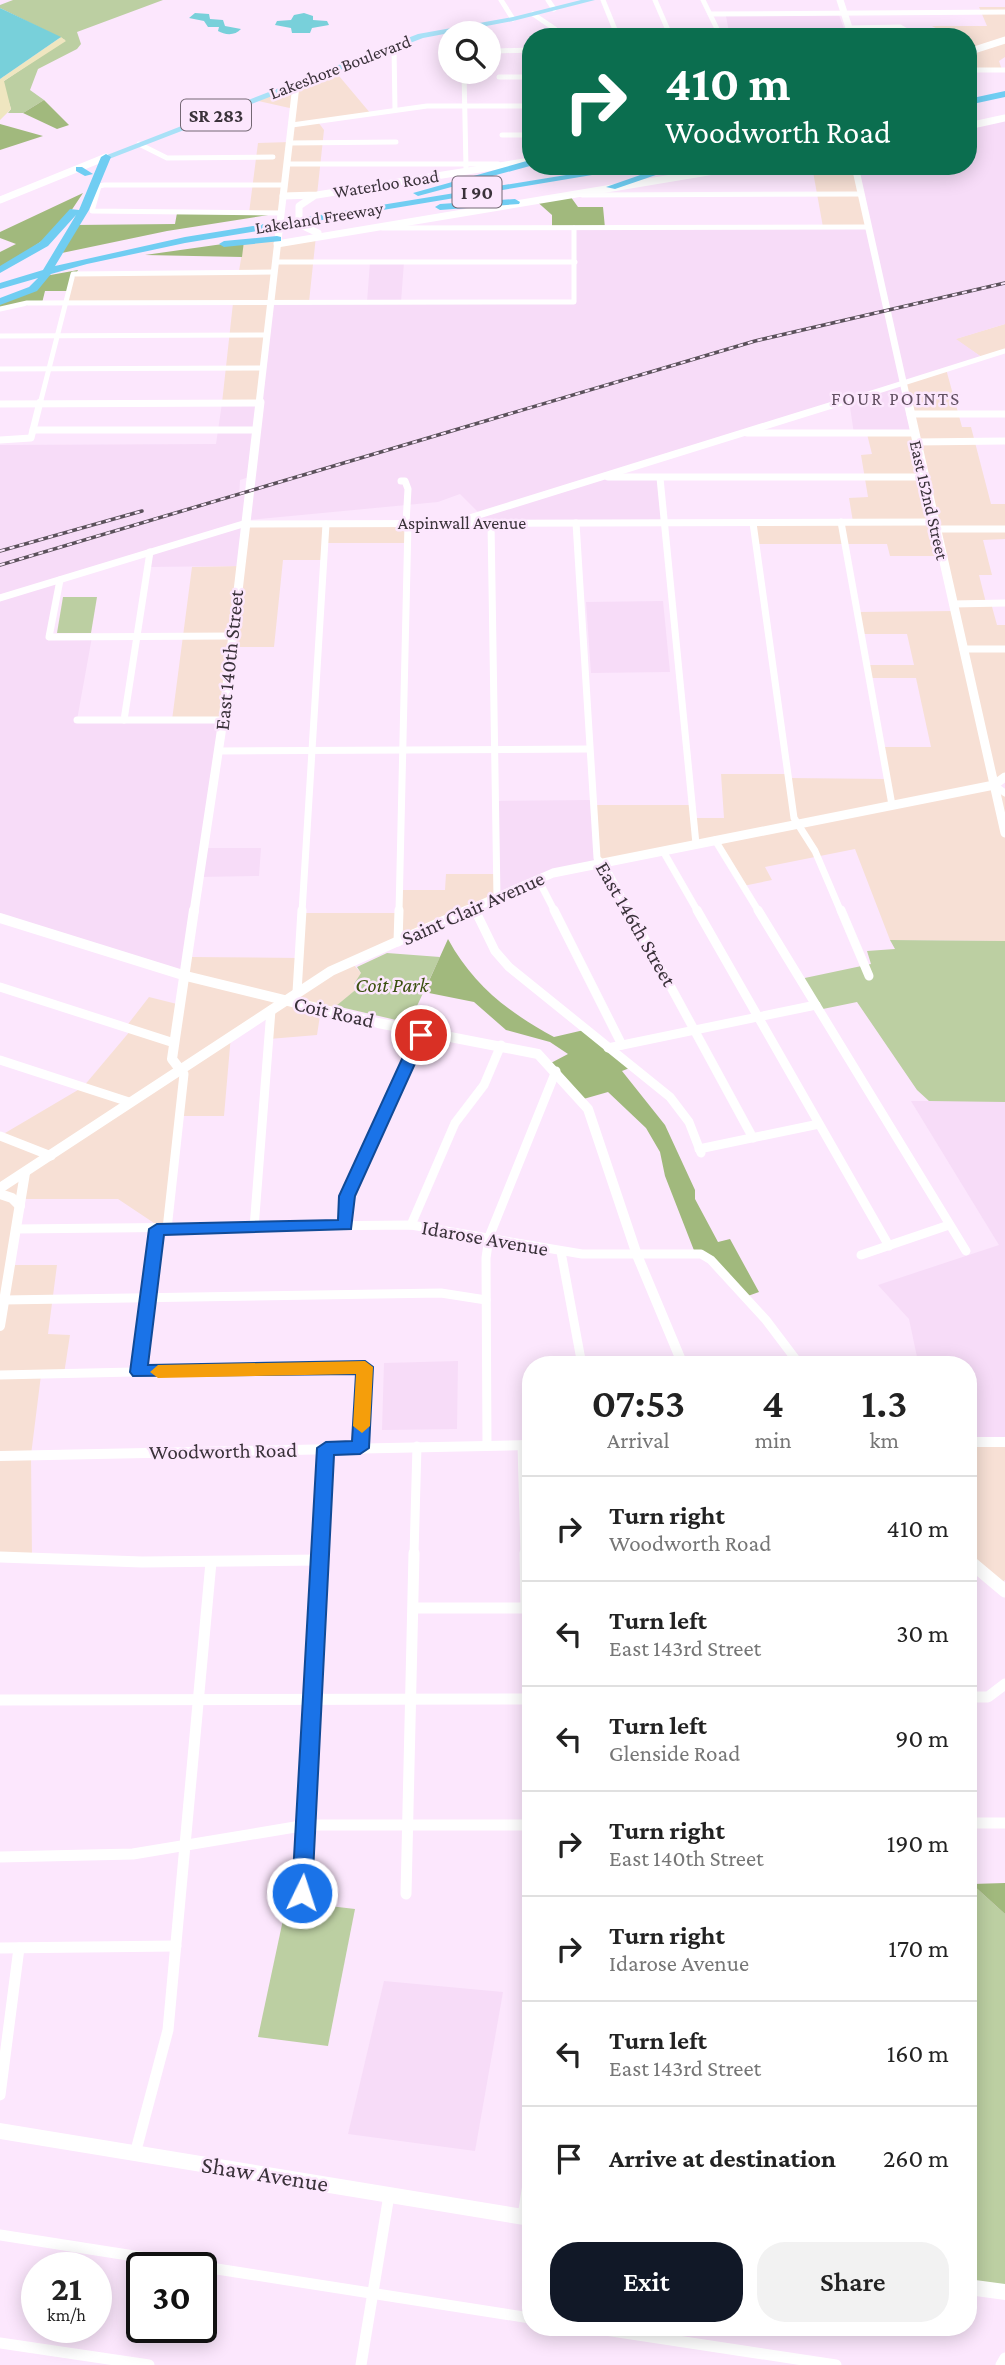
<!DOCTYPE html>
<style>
body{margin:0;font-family:"Crimson Pro",serif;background:#f2f2f2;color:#222;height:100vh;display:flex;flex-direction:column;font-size:26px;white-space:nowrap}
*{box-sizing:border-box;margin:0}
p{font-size:23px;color:#767676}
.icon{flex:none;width:38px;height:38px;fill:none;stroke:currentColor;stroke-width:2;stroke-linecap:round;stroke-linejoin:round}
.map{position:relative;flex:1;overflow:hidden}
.details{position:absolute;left:522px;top:1356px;width:455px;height:980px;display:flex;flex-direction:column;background:#fff;border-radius:28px;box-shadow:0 4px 18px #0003}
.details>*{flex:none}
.banner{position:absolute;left:522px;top:28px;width:455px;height:147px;border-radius:28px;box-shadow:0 4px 18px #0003;background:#0b6e4f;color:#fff;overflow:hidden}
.tools{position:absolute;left:438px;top:21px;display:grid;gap:14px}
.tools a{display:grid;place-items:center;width:63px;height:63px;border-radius:50%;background:#fff;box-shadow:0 4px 18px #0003;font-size:35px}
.speed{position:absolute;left:21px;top:2252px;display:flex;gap:14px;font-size:35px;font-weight:700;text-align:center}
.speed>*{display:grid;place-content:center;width:91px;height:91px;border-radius:50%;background:#fff;box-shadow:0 4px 18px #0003;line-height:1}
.speed small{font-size:18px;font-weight:400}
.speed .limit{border:4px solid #111;border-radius:10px;background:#fff;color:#111}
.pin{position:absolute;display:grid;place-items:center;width:60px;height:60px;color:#fff;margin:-30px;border:4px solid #fff;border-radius:50%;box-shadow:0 2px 7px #0007}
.me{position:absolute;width:77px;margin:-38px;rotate:4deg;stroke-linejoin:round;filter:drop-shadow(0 0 5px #0008)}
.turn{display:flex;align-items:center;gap:24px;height:147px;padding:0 28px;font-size:32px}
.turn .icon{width:91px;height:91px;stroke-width:2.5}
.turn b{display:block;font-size:49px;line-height:60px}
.eta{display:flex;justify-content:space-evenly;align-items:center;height:119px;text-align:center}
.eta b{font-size:42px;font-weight:600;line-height:49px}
.cta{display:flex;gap:14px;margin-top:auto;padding:14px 28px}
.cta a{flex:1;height:80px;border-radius:28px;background:#111827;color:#fff;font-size:28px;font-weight:600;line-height:80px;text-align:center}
.cta a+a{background:#f2f2f2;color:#222}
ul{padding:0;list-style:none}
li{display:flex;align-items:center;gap:21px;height:105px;padding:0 28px;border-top:2px solid #e0e0e0}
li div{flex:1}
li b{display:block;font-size:26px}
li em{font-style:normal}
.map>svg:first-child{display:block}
.commercial{fill:#f7e0d5}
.built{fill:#f7dcf8}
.green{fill:#bccfa2}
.forest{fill:#a1b97d}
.sand{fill:#efe6c0}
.water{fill:#78d0da}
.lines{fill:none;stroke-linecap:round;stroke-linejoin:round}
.minor-far3{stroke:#fff;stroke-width:5}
.minor-far2{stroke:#fff;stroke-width:7}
.minor-far1{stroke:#fff;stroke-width:9}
.minor{stroke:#fff;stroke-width:11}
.tertiary-far3{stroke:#fff;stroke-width:7}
.tertiary-far2{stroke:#fff;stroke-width:9}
.tertiary-far1{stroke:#fff;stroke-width:10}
.tertiary{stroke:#fff;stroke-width:13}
.secondary{fill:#fff;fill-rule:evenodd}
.primary{fill:#a9e1f7;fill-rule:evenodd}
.motorway{fill:#70cdf2;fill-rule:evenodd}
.rail-casing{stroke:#5b515b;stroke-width:3.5}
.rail{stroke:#fce7fd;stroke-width:2;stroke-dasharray:5;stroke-linecap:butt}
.route{fill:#1a73e8;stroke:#114b97;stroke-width:2}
.slow{fill:#f59e0b}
.labels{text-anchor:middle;stroke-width:5;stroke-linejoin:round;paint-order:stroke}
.far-street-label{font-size:18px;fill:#3a323a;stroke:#fce7fd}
.shield{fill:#fce7fd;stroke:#746874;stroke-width:2}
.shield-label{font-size:19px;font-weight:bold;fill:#3a323a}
.far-neighbourhood-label{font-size:19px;letter-spacing:2px;fill:#625062;stroke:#fce7fd}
.street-label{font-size:21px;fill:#3a323a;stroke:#fce7fd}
.park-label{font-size:21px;font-style:italic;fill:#3b500f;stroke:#fce7fd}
.near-street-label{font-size:24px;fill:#3a323a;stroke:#fce7fd}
</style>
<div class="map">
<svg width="1005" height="2365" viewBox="0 0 1005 2365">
<rect width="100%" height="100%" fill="#fce7fd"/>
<!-- commercial -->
<g class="commercial">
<polygon points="979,7 1005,7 1005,57 999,61 1002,70 968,70 968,37 952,37 932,26 987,26"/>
<polygon points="334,70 371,114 318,122 324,130 317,195 283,196 281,213 249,213 258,143 290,142 294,109 254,100"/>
<polygon points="812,166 855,166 868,227 823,227"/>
<polygon points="316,236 309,302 257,403 222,403 233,303 64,303 71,276 239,271 244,241 277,239 277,243"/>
<polygon points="1005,324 1005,351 983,358 955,339"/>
<polygon points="946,369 962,427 971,427 991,504 1005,504 1005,539 983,540 992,575 979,575 986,603 991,603 997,625 1005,625 1005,777 994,785 1005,793 1005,941 890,940 855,849 765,867 772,880 743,886 715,840 600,864 591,805 692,805 694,818 724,818 721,774 788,774 789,778 887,779 882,747 931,747 916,678 870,678 867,665 914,665 907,634 862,634 857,612 954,611 942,556 890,556 887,544 756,544 753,523 853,522 849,498 868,497 861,455 872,454 867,434 903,383"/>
<polygon points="408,523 408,543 325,543 323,560 283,560 274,647 230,647 223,720 172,720 192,567 239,566 243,524"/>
<polygon points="446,874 496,874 497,898 352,963 361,973 359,987 331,1011 321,1009 317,1035 269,1039 271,1011 231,1035 224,1116 180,1116 163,1229 118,1199 21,1199 11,1265 57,1265 48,1334 70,1335 64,1374 41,1375 31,1455 32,1558 0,1557 0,1136 83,1087 131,1030 125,1028 149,997 181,1005 189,957 299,958 302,913 399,913 400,890 445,890"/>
<polygon points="968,1442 1005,1442 1005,1580 998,1585 968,1560"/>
</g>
<!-- built -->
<g class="built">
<polygon points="839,15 847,37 730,37 726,16"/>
<polygon points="1005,118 1005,324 956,339 983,358 903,383 914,433 854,434 849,400 602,476 660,478 665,523 458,523 480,514 460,494 438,502 249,520 270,302 367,302 370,262 404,262 401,302 574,302 574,228 867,227 855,166 968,166 968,126"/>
<polygon points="222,403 257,403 249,477 240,480 239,497 247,495 239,566 148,567 150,553 60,580 49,636 92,637 77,720 223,720 205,848 261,848 259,876 200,877 186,976 0,918 0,445 216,444"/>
<polygon points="663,601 670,672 591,673 586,602"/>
<polygon points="591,800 600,864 553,873 497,898 495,801"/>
<polygon points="911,1101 1005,1101 1005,1442 968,1442 968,1365 924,1365 917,1357 909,1319 878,1285 999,1245"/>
<polygon points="458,1361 457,1429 382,1430 384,1363"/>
<polygon points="384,1981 503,1992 475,2151 348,2134"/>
</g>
<!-- green -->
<g class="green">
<polygon points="13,0 163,0 77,32 81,44 77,49 38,69 30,90 44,100 23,113 8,113 11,109 3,84 4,81 65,40 0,8 0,5"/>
<polygon points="63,597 97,597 91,633 57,633"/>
<polygon points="890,940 1005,941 1005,1102 929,1101 917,1090 857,1002 818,1010 800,979 871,964 867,951 895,949"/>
<polygon points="387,953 440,957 409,1023 336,1006 359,987 354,984 361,973 357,967"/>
<polygon points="968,1884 972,1884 1005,1914 1005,2292 968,2287"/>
<polygon points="287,1901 355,1909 328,2046 258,2037"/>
</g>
<!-- forest -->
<g class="forest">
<polygon points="44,100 69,125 57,129 23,113"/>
<polygon points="0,124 43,136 0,150"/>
<polygon points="83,193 59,229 0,270 0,252 16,244 0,238 0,232"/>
<polygon points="568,193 578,207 603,207 605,228 552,228 552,215 534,199"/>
<polygon points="177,213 281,213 167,231 57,254 75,225 175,224"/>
<polygon points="244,241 242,257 145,255"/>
<polygon points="78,270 67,291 45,291 42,303 0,309 0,302 22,294 45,276"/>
<path d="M 448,939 C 473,985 508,1012 554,1037 L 584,1030 L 632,1067 L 622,1071 L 665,1125 L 695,1190 L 695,1199 L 718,1242 L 730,1239 L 759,1292 L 745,1297 L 711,1260 L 695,1253 L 665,1176 L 660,1152 L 646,1128 L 608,1092 L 580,1100 L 549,1064 L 568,1054 L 550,1042 L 506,1030 L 474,1002 L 424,992 Z"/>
<polygon points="1005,1883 1005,1914 972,1884"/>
</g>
<!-- sand -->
<polygon class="sand" points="61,37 66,41 4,81 11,109 0,120 0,79"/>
<!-- water -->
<g class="water">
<polygon points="0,8 61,37 0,79"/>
<path d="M 195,13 L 209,14 L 210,19 L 223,20 L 225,26 L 241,29 C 235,36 225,35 218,31 L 219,27 L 208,27 L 204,21 L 189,18 Z"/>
<polygon points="304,13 313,16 313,20 327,21 329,25 312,28 310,33 292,33 291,28 275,25 277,21 291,20 294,15"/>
</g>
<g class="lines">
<!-- minor-far3 -->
<g class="minor-far3">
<polyline points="501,0 513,19"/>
<polyline points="548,0 554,9"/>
<polyline points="603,0 618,37"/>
<polyline points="655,0 671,37"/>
<polyline points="703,0 721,37"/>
<polyline points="533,14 555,29 559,37"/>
<polyline points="710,14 1005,12"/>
<polyline points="849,28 900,27 917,37"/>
<polyline points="394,47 395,110"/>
<polyline points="497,51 530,50"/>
<polyline points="968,70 1005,70"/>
<polyline points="464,72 466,168"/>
<polyline points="499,77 530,77"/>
<polyline points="292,125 427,106 530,106"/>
<polyline points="502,135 530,135"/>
<polyline points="290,143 396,142"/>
<polyline points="139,144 167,158 273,157"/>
<polyline points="287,164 498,164"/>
<polyline points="582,195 860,194"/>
<polyline points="281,213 92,211 99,186 104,185 284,185"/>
<polyline points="382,228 868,227"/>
<polyline points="275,262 575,262"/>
<polyline points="0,309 27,303 574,302 574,228"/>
<polyline points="0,336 265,335"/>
<polyline points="0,369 261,368"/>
<polyline points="40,404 73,274 273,272"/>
<polyline points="128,404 257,403"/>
<polyline points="837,404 1005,351"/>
</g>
<!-- minor-far2 -->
<g class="minor-far2">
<polyline points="0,404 257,403"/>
<polyline points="910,414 1005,414"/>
<polyline points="33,430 254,430"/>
<polyline points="747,433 914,433"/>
<polyline points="0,440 31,438 40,402"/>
<polyline points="916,442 1005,441"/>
<polyline points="608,477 924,477"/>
<polyline points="660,478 696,844"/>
<polyline points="401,481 405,481 408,489 406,523"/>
<polyline points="463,520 842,402"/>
<polyline points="841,522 892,805"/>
<polyline points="491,523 497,898"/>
<polyline points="576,523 597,858 606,868 630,912"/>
<polyline points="753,523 794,818 815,851 841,912"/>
<polyline points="936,529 1005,529"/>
<polyline points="60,580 49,637 231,636"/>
<polyline points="0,598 243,524 934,522"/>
<polyline points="953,604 1005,603"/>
<polyline points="963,649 1005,649"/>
<polyline points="77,720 223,720"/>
<polyline points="124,720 150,552"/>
<polyline points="219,751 588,749"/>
<polyline points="994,785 1005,793"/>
<polyline points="715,840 759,912"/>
<polyline points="663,851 698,912"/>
<polyline points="538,879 555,912"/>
<polyline points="474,909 476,912"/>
<polyline points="302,912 326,524"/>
<polyline points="399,912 408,523"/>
</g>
<!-- minor-far1 -->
<g class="minor-far1">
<polyline points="475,910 495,951 509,967 670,1097 689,1122 701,1153"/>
<polyline points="554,910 622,1045"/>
<polyline points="629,910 753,1138"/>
<polyline points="697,910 889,1246"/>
<polyline points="758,910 966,1251"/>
<polyline points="841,910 869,976"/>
<polyline points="398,942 399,910"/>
<polyline points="0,987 174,1043"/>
<polyline points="297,992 302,910"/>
<polyline points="608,1048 816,1005"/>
<polyline points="0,1060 129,1102"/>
<polyline points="0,1136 51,1156"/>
<polyline points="699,1149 819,1124"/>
<polyline points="346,1225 347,1196 423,1031"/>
<polyline points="411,1225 455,1123 484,1085 501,1045"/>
<polyline points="254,1228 271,1010"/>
<polyline points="16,1229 411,1225 582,1254 701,1254 711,1260 766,1320 800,1365"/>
<polyline points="167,1229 184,1074 179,1068"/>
<polyline points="561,1252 582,1365"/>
<polyline points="861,1255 949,1225"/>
<polyline points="4,1300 441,1293 486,1300"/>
<polyline points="139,1372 157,1229"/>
<polyline points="0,1375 364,1367 360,1448"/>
<polyline points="522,1445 525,1554"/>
<polyline points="487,1446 486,1258 489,1237 556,1071"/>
<polyline points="319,1554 325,1448"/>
<polyline points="414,1554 417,1446"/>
</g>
<!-- minor -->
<g class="minor">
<polyline points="525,1553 526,1608"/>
<polyline points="0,1557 142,1562 320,1560"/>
<polyline points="415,1608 530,1608"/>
<polyline points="968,1697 988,1697 1005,1684"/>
<polyline points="0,1700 530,1699"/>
<polyline points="968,1823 1005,1823"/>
<polyline points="0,1857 133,1854 307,1825 530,1825"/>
<polyline points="302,1893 320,1553"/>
<polyline points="406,1894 414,1553"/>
<polyline points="0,1948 176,1946"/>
<polyline points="0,2095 19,1948"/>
<polyline points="135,2154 168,2030 211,1562"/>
<polyline points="523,2216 530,2171"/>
<polyline points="0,2235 530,2318"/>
<polyline points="592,2328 836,2365"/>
<polyline points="0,2343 149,2365"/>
<polyline points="361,2365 389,2195"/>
<polyline points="1001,2365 1005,2358"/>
</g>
<!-- tertiary-far3 -->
<g class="tertiary-far3">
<polyline points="840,0 852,37"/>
<polyline points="968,52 1005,40"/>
<polyline points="968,126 1005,118"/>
<polyline points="855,166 908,404"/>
<polyline points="283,196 317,195 530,161"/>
<polyline points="314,196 299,206 299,224 318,233"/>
<polyline points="0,200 106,157"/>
<polyline points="277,244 744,166"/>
<polyline points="259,404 296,85"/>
</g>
<!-- tertiary-far2 -->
<g class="tertiary-far2">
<polyline points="908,402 1005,833"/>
<polyline points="194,912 223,720 260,402"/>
<polyline points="464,912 553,873 994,785 1005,777"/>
</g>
<!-- tertiary-far1 -->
<g class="tertiary-far1">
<polyline points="0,918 186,976 378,1023 538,1054 588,1109 637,1255 683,1365"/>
<polyline points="179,1068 172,1059 194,910"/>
<polyline points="0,1188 331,971 468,910"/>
<polyline points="0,1194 12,1198 20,1206"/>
<polyline points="0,1326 25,1173"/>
<polyline points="968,1442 1005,1442"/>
<polyline points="0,1456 530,1445"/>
</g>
<!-- tertiary -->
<polyline class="tertiary" points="968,1560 1005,1591"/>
<!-- secondary -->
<g class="secondary">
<polygon points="0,2123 530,2210 530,2226 0,2139"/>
<polygon points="968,2279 1005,2284 1005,2300 968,2295"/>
</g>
<!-- primary -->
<polygon class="primary" points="581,0 595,0 513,21 423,38 109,159 102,157 418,34 513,17"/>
<!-- motorway -->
<g class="motorway">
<polygon points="1005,91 1005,97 968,105 968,99"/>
<polygon points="106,154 111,157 89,210 55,266 185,237 621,166 646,166 185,243 87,264 51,274 37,291 0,305 0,298 29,287 38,278 0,289 0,283 43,270 76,215 48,246 0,273 0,266 40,242 70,209 79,210 101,157"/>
<polygon points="530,160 530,166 418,196 413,193"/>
<polygon points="666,166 682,166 615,189 606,187"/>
<polygon points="76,167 82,167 93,174 85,176 76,171"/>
<polygon points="515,199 520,202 519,204 440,210 435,207 440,204"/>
<polygon points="277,236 281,237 281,241 224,247 219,244 224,241"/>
</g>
<defs>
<g id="rail">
<polyline points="0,551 142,511"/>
<polyline points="0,565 755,341 1005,283"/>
</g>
</defs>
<!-- rail casing -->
<use href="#rail" class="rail-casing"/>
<!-- rail -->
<use href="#rail" class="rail"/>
</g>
<!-- route -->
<polygon class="route" points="421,1031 428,1035 355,1196 351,1229 164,1235 148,1365 365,1361 373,1367 369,1448 360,1454 334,1455 312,1893 310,1899 302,1902 295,1899 292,1893 317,1448 326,1442 352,1441 356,1374 133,1376 130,1372 149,1229 157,1224 338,1220 339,1196 413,1035"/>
<!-- slow -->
<polygon class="slow" points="365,1361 373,1367 370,1426 362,1433 353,1426 356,1374 158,1378 150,1372 158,1365"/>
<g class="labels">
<!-- far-street labels -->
<g class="far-street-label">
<text transform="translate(340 67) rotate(-21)" y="6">Lakeshore Boulevard</text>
<text transform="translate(386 184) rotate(-9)" y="6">Waterloo Road</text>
<text transform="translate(319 218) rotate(-9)" y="6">Lakeland Freeway</text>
<text transform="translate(929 500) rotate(77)" y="6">East 152nd Street</text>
<text x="462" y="529">Aspinwall Avenue</text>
</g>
<!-- shield labels -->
<g class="shield">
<rect x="181" y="99.5" width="70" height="31" rx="5"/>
<rect x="452.5" y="176.5" width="49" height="31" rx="5"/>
</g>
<g class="shield-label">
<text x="216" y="122">SR 283</text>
<text x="477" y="199">I 90</text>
</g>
<!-- far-neighbourhood labels -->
<g class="far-neighbourhood-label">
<text x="896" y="405">FOUR POINTS</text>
</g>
<!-- street labels -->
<g class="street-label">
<text transform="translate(229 660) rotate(-84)" y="7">East 140th Street</text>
<text transform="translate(473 908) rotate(-24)" y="7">Saint Clair Avenue</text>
<text transform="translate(636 924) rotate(60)" y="7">East 146th Street</text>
<text transform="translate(334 1012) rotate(13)" y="7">Coit Road</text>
<text transform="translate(485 1238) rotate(10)" y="7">Idarose Avenue</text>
<text transform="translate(223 1451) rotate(-1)" y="7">Woodworth Road</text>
</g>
<!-- park labels -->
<g class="park-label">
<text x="392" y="992">Coit Park</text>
</g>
<!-- near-street labels -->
<g class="near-street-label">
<text transform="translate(265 2174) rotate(9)" y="8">Shaw Avenue</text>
</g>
</g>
</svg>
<div class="tools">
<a><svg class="icon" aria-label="search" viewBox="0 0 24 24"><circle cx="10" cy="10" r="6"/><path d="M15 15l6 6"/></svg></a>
</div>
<div class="speed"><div>21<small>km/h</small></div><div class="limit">30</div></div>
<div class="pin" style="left:421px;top:1035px;background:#d93025"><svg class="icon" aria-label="arrive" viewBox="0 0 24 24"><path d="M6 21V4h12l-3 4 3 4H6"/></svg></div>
<svg class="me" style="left:302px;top:1893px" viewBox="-20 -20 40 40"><circle r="17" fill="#1a73e8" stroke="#fff" stroke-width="3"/><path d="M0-11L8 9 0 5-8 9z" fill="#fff"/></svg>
<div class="banner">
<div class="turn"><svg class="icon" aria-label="right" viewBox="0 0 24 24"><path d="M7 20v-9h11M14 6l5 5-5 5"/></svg><div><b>410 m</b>Woodworth Road</div></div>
</div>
<section class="details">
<div class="eta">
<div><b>07:53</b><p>Arrival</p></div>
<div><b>4</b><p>min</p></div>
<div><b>1.3</b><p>km</p></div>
</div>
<ul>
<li><svg class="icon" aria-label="right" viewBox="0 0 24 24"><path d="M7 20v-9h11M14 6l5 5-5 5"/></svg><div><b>Turn right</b><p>Woodworth Road</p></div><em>410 m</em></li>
<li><svg class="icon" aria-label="left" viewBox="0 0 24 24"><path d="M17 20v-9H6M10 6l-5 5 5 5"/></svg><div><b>Turn left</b><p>East 143rd Street</p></div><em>30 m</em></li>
<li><svg class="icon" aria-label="left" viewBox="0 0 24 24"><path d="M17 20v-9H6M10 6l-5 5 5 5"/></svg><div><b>Turn left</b><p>Glenside Road</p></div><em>90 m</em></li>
<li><svg class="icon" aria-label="right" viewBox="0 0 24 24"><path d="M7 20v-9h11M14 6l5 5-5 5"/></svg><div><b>Turn right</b><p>East 140th Street</p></div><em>190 m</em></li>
<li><svg class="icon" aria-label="right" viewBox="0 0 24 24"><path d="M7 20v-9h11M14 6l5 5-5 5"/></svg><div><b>Turn right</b><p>Idarose Avenue</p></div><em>170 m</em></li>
<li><svg class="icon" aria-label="left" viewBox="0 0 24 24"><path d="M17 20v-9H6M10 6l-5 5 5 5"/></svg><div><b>Turn left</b><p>East 143rd Street</p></div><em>160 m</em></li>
<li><svg class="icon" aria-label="arrive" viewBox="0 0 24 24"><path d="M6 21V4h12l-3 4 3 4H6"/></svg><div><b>Arrive at destination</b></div><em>260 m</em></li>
</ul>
<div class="cta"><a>Exit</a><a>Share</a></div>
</section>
</div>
